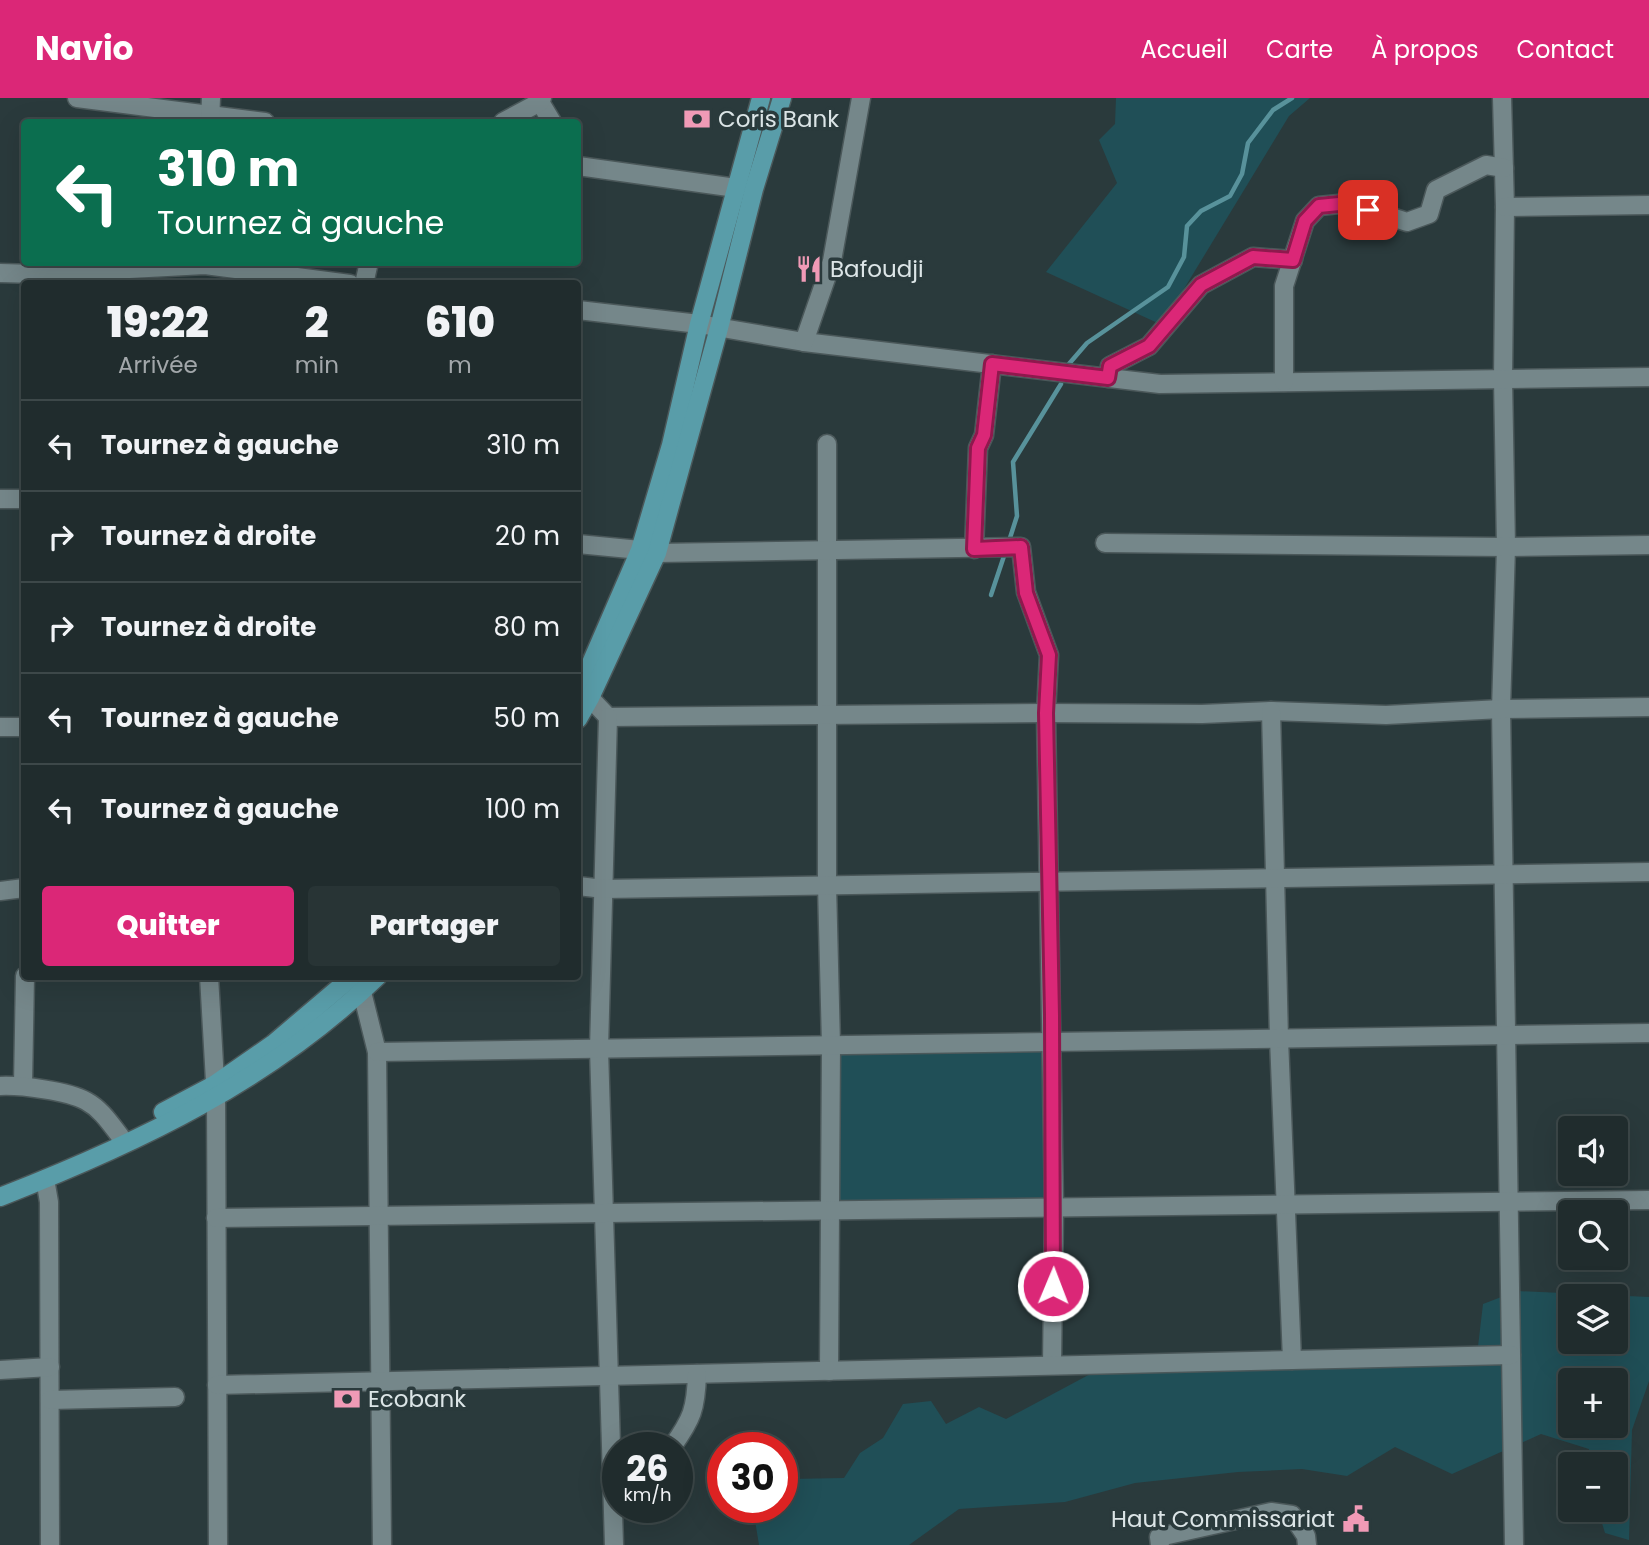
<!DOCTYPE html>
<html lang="fr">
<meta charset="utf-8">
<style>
body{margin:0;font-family:Poppins,sans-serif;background:#283435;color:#f1f3f6;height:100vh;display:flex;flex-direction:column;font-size:26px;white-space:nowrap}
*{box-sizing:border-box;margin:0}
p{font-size:23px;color:#a2a7aa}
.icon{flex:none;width:38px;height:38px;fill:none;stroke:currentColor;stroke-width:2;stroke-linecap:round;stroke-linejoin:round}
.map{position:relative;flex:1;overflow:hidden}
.side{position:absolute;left:21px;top:182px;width:560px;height:700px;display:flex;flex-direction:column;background:#202c2d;border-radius:7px;box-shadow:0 7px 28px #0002,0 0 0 2px #3d4849}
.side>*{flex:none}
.banner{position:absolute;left:21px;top:21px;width:560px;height:147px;border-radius:7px;box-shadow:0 7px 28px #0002,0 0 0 2px #3d4849;background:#0b6e4f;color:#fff;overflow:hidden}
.controls{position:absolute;left:1558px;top:1018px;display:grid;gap:14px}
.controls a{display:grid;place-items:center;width:70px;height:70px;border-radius:7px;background:#202c2d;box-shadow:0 7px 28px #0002,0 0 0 2px #3d4849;font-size:35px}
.speed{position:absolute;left:602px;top:1334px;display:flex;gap:14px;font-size:35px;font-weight:700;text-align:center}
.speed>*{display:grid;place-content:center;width:91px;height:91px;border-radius:50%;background:#202c2d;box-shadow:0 7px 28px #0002,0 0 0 2px #3d4849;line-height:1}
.speed small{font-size:18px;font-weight:400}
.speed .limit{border:10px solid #d22;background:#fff;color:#111}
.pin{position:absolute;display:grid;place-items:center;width:60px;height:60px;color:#fff;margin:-30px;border-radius:14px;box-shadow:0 4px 10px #0006}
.me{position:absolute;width:77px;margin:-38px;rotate:1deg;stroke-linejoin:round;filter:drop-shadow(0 0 5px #0008)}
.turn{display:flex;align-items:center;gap:24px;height:147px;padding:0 21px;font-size:32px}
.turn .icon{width:91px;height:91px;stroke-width:2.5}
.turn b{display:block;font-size:49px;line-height:60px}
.eta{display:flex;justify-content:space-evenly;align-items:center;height:119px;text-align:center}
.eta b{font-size:42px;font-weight:800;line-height:49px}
.action{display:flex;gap:14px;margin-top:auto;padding:14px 21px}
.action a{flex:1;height:80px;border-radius:7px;background:#db2777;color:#fff;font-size:28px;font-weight:800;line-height:80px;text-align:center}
.action a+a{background:#283435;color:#f1f3f6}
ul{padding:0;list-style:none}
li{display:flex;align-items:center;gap:21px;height:91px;padding:0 21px;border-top:2px solid #3d4849}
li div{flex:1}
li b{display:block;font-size:26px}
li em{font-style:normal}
header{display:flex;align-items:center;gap:42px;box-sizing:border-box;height:98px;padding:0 35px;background:#db2777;color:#fff}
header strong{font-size:33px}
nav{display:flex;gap:38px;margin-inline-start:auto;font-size:24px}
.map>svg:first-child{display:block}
.green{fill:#204f57;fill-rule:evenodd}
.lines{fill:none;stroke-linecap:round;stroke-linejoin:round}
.stream{stroke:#58929b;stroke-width:4.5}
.minor-casing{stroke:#4b585a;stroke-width:21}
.major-casing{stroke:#4b585a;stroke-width:21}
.minor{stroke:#75878a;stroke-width:18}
.major{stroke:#599da9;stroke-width:18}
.route-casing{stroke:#8e194d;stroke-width:18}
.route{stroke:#db2777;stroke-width:12}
.labels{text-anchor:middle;stroke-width:7;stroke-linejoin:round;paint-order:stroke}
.poi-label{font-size:23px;fill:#dce5e7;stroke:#2a3a3c;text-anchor:start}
</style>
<header>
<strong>Navio</strong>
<nav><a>Accueil</a><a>Carte</a><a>À propos</a><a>Contact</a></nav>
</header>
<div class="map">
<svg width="1649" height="1447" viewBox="0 0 1649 1447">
<rect width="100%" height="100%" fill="#2a3a3c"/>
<!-- green -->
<g class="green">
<polygon points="1116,0 1310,0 1289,18 1162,227 1046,174 1117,85 1099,42 1115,26"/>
<polygon points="1053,944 1054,1109 831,1112 831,947"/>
<path d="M 1517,1193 L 1649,1199 L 1649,1283 L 1632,1332 L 1629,1442 L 1605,1435 L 1598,1412 L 1615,1412 L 1615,1367 L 1590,1367 L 1589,1351 L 1541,1336 L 1452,1376 L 1395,1349 L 1347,1378 L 1302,1371 L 1238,1374 L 1135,1385 L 1065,1404 L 959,1411 L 909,1447 L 759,1447 L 754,1416 L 760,1409 L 782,1409 L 782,1387 L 789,1381 L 844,1380 L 860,1355 L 883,1340 L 903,1306 L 931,1303 L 946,1326 L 979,1309 L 1006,1321 L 1109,1266 L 1477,1257 L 1483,1206 ZM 1570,1199 L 1615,1199 L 1615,1244 L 1570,1244 ZM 1570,1283 L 1615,1283 L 1615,1328 L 1570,1328 Z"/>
</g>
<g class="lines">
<!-- stream -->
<g class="stream">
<polyline points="1068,267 1087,245 1168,189 1184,159 1187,128 1201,113 1230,98 1242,76 1248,45 1273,12 1292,0"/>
<polyline points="1009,443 1017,418 1013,364 1061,286"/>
<polyline points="991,497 1005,455"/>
</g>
<defs>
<g id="minor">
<polyline points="77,0 265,24"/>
<polyline points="1502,0 1505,109 1503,281 1506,449 1501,611 1514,1447"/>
<polyline points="540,4 552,24"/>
<polyline points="210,24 211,0"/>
<polyline points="503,24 540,4 542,0"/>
<polyline points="578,68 736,90"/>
<polyline points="1505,109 1649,107"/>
<polyline points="0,175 35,176 205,167 350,186"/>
<polyline points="364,186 369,164"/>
<polyline points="578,212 699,226 804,244 1160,286 1649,279"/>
<polyline points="804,244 832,163 861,0"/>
<polyline points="1108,280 1110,268 1149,248 1201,187 1253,159 1293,162"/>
<polyline points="1284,284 1284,188 1305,123 1319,108 1349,105 1407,124 1429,116 1436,92 1486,67 1504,70"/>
<polyline points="827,346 827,787 831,947 829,1273"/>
<polyline points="0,401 24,401"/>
<polyline points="1105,445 1506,449 1649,447"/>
<polyline points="578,446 640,452"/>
<polyline points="974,451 978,350 984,337 992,266"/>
<polyline points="657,455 1021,449 1026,494 1049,557 1046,615 1054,1109 1052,1267"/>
<polyline points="590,600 608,619 1046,615 1202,616 1271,613 1386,617 1501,611 1649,609"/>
<polyline points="1271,613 1279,941 1292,1262"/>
<polyline points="608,619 599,951 614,1447"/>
<polyline points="0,629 24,629"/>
<polyline points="578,788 604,791 1649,774"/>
<polyline points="0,793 24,790"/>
<polyline points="209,878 216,1001 218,1447"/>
<polyline points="356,882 362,894 377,954 382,1447"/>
<polyline points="377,954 1649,935"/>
<polyline points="23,987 25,878"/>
<path d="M 0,988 C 21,987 68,993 86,1003 C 101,1011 110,1025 120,1038"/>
<polyline points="45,1081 49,1104 50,1447"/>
<polyline points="216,1120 1649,1102"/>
<polyline points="0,1272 50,1269"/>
<polyline points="217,1287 1511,1257"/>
<polyline points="50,1302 175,1299"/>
<path d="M 672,1349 C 692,1321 696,1311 697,1276"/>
<polyline points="1160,1447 1159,1439 1271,1414 1292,1417 1306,1438 1307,1447"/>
</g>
<g id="major">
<polyline points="578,595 640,452 671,347 699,226 761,0"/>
<polyline points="578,621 590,600 657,455 719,230 754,91 782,0"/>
<polyline points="163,1014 214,987 273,946 353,878"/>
<path d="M 0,1099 C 138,1045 270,983 378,878"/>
</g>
</defs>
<!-- minor casing -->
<use href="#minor" class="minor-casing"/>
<!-- major casing -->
<use href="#major" class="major-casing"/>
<!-- minor -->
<use href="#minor" class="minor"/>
<!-- major -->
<use href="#major" class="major"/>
</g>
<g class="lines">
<defs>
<polyline id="route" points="1053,1188 1052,917 1046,615 1049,557 1026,495 1021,449 974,451 978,350 984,337 992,266 1108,280 1110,268 1149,248 1201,187 1253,159 1293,162 1305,123 1319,108 1349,105 1368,112"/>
</defs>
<!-- route casing -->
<use href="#route" class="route-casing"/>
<!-- route -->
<use href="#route" class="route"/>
</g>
<!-- icons -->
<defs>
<symbol id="bank-bare" viewBox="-9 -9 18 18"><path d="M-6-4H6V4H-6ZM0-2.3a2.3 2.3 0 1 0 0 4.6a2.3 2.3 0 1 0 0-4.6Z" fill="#f09ab6" stroke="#2a3a3c" stroke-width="2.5" paint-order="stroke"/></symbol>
<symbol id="restaurant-bare" viewBox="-9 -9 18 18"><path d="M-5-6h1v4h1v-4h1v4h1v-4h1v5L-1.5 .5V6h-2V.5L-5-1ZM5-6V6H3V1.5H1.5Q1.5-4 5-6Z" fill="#f09ab6" stroke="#2a3a3c" stroke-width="2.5" paint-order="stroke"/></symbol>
<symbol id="civic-bare" viewBox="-9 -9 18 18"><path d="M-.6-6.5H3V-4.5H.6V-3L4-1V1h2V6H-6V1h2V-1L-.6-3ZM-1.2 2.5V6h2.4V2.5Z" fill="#f09ab6" stroke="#2a3a3c" stroke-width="2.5" paint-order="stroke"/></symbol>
</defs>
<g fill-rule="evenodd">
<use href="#bank-bare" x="678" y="2" width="38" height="38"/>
<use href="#restaurant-bare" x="790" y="152" width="38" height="38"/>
<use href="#bank-bare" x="328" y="1282" width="38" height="38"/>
<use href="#civic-bare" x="1337" y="1402" width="38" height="38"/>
</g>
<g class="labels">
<!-- poi labels -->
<g class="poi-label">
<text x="718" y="29">Coris Bank</text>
<text x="830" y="179">Bafoudji</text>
<text x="368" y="1309">Ecobank</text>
<text x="1335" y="1429" text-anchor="end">Haut Commissariat</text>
</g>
</g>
</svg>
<div class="controls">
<a><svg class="icon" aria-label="sound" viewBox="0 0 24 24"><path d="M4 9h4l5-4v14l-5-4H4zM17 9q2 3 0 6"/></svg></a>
<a><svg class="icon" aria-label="search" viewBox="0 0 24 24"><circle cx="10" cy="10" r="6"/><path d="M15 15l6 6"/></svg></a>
<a><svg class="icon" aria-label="layers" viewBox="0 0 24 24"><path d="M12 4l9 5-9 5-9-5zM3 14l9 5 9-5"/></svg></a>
<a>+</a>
<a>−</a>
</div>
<div class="speed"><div>26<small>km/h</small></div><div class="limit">30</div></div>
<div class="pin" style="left:1368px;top:112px;background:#d93025"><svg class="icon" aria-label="arrive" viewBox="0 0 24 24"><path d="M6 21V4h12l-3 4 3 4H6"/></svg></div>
<svg class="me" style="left:1053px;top:1188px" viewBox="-20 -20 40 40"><circle r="17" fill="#db2777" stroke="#fff" stroke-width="3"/><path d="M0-11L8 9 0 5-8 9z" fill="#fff"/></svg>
<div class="banner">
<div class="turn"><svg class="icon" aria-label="left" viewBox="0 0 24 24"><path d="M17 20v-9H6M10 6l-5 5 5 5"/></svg><div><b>310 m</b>Tournez à gauche</div></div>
</div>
<section class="side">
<div class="eta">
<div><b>19:22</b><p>Arrivée</p></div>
<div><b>2</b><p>min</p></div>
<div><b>610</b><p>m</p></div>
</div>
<ul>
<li><svg class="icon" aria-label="left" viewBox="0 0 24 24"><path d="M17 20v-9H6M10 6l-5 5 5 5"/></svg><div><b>Tournez à gauche</b></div><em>310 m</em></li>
<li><svg class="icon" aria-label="right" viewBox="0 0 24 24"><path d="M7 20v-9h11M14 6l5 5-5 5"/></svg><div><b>Tournez à droite</b></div><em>20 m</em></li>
<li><svg class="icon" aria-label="right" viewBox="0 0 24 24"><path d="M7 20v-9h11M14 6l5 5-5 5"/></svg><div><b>Tournez à droite</b></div><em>80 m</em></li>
<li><svg class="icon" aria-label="left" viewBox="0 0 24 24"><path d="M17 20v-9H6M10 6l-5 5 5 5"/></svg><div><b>Tournez à gauche</b></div><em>50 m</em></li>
<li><svg class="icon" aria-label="left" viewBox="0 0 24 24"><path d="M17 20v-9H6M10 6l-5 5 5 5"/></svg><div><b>Tournez à gauche</b></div><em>100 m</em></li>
</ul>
<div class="action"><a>Quitter</a><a>Partager</a></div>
</section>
</div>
